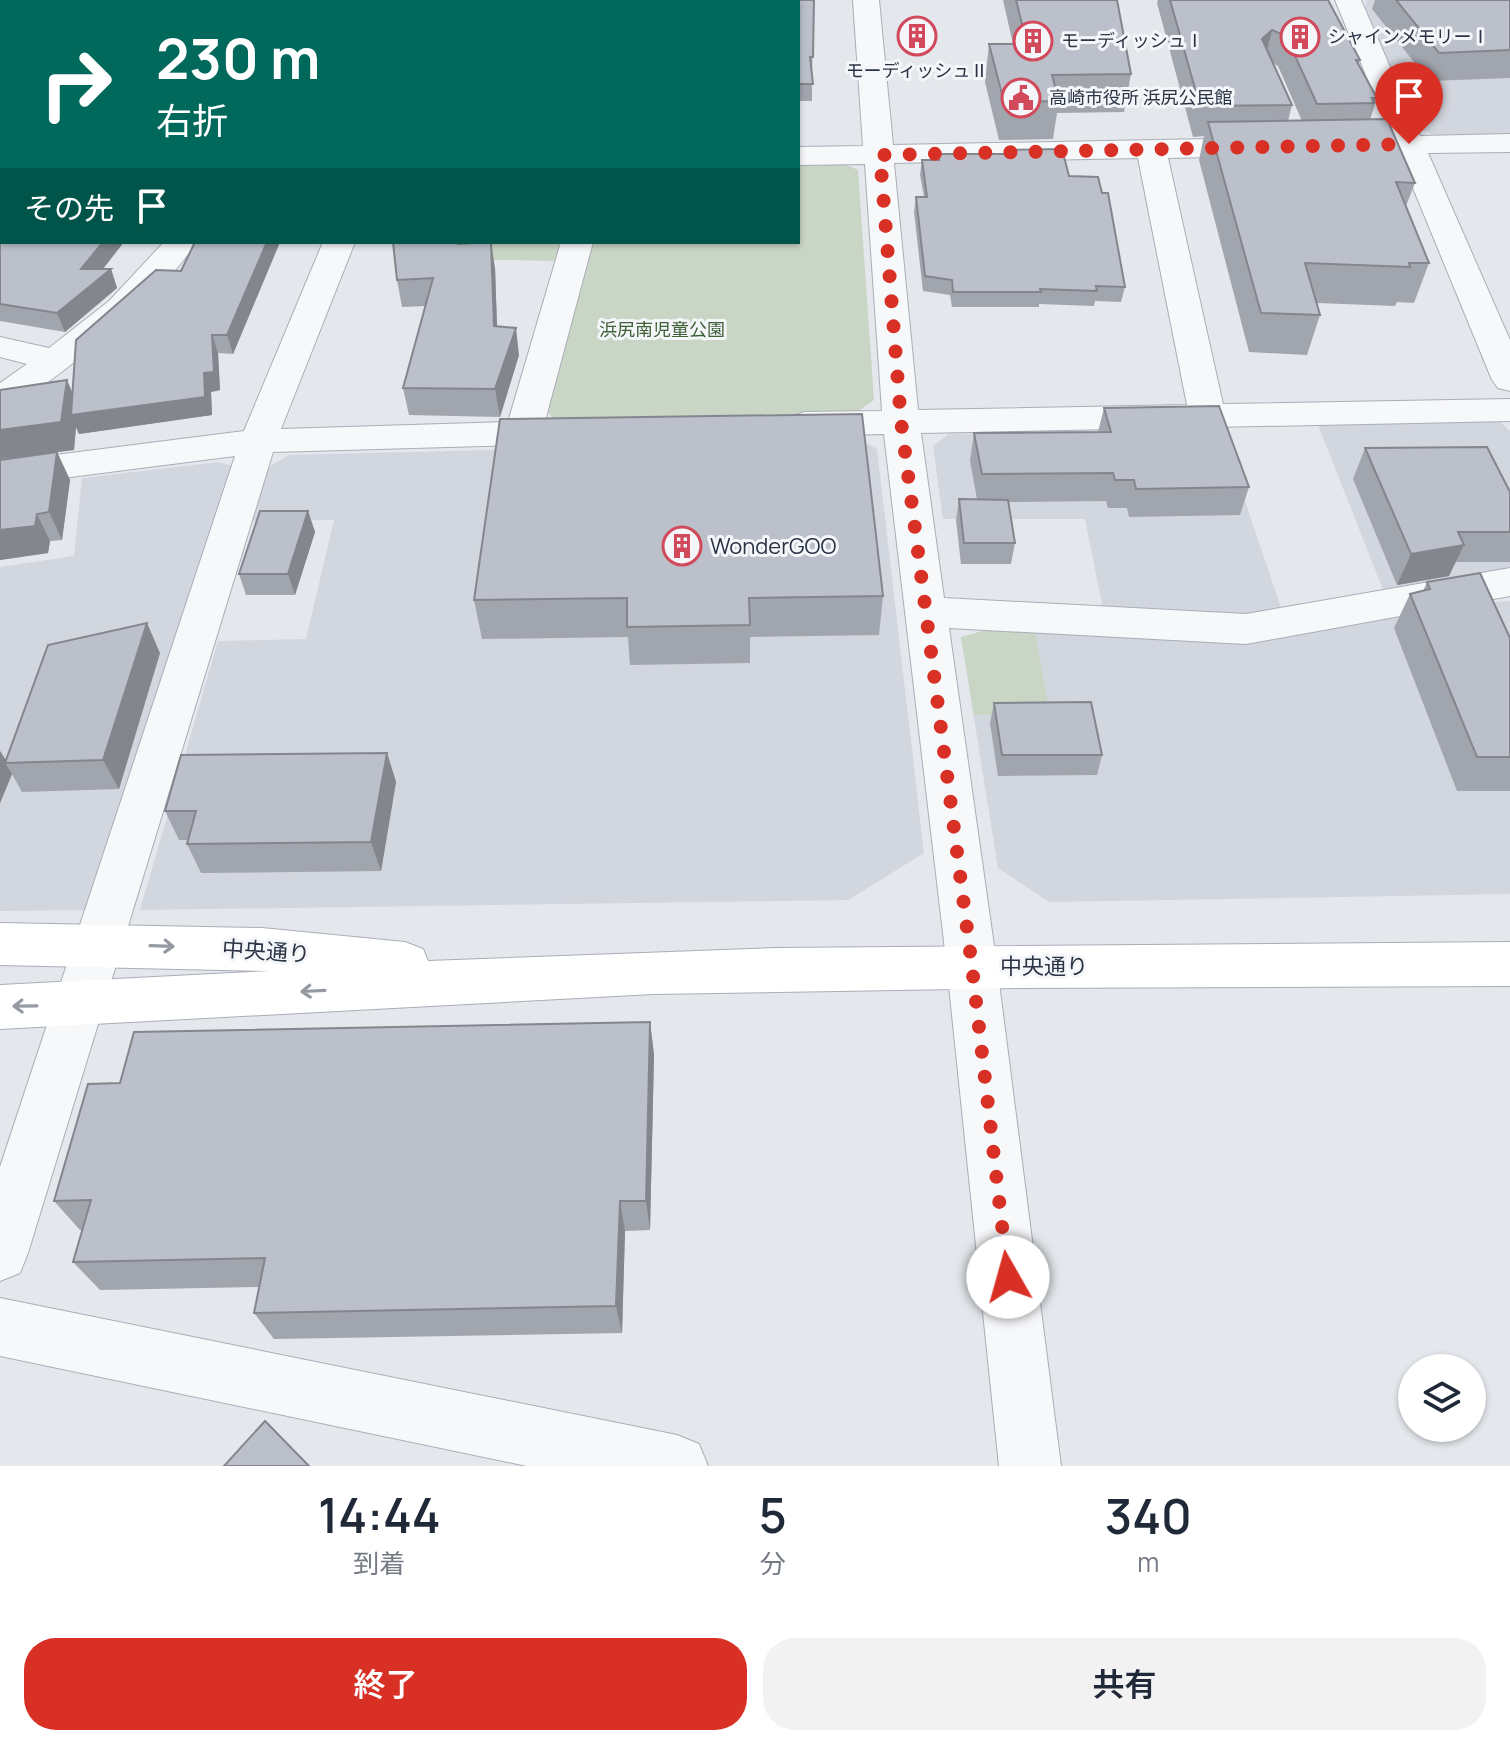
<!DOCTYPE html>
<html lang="ja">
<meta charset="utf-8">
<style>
body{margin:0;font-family:Manrope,"Noto Sans JP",sans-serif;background:#f2f2f3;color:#1f2937;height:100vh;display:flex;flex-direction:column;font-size:30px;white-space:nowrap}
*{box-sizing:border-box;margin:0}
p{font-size:26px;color:#747a83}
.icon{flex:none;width:44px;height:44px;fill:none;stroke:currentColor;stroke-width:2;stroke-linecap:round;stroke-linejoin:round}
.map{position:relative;height:1466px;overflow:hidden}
.panel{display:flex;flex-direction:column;background:#fff;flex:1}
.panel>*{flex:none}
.hud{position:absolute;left:0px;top:0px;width:800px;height:244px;box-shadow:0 2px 6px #0004;background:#00695c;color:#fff;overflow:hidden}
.fabs{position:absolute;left:1398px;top:1354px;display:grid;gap:16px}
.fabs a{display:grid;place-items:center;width:88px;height:88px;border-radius:50%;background:#fff;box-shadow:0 2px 6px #0004;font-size:40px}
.pin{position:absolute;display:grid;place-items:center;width:68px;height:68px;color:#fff;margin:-82px -34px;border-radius:50% 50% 50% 0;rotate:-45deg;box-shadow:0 0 8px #0007}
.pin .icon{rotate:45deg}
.me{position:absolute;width:88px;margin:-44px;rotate:353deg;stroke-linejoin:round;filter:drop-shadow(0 0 6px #0008)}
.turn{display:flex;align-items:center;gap:28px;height:168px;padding:0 24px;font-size:36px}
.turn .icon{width:104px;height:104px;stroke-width:2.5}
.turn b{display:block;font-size:56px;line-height:68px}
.then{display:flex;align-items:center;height:76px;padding:0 24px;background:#0003;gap:16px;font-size:30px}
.eta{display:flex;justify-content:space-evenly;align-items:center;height:136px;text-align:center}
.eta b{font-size:48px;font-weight:600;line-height:56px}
.primary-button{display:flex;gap:16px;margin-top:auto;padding:16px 24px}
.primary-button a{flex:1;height:92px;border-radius:32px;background:#d93025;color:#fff;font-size:32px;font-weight:600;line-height:92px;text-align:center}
.primary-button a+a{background:#f2f2f3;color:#1f2937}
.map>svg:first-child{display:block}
.built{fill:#d2d6de}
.green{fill:#c9d6c5}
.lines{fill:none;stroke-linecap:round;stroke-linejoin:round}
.street-casing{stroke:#a9aeb7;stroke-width:2}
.secondary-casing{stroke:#a9aeb7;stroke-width:2}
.street{fill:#f7f8fa;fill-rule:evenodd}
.secondary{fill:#fff;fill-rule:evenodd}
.wall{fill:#a1a5ae;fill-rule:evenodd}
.shaded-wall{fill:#83868d}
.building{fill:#bbc0ca;stroke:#83868d;stroke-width:2}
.oneway{stroke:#959aa2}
.route{stroke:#d93025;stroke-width:14;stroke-dasharray:0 25.2}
.labels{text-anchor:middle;stroke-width:6;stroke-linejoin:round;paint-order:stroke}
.far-poi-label{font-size:18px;fill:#2b3445;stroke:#f4f6f9;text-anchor:start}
.far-park-label{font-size:18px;fill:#3f6138;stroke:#f4f6f9}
.poi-label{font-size:22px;fill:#2b3445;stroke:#f4f6f9;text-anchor:start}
.street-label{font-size:22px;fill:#2b3445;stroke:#f4f6f9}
</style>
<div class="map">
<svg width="1510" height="1466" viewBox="0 0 1510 1466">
<rect width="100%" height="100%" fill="#e4e7ec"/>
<!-- built -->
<g class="built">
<polygon points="1367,0 1510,1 1510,135 1439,137 1417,128 1365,6"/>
<polygon points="1495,417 1510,431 1510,568 1384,592 1318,425"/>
<polygon points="1220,427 1282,611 1221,617 1103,609 1085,519 943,519 933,446 949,434"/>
<polygon points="862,441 877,449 924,853 848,900 140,910 218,641 306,639 334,520 252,521 268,467 289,455"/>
<polygon points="219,462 232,466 93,910 0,911 0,567 74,556 82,478"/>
<polygon points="1510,601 1510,894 1049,902 998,868 961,637 998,627 1268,638 1466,604"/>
</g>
<!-- green -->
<g class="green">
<polygon points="843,163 858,170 874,400 857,412 555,421 547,411 592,242 798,242 798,164"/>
<polygon points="457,242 561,242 555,261 452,259"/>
<polygon points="998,627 1035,630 1050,716 974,715 961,637"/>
</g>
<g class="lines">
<defs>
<g id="street">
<polygon points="62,0 91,0 61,2"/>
<polygon points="250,0 283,0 284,2 251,2"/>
<path d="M 853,0 L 879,0 L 893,145 L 1260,138 L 1270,141 L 1275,147 L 1270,153 L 1260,156 L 1168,158 L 1223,404 L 1510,399 L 1510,421 L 921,433 L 944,598 L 1246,614 L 1510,568 L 1510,596 L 1246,644 L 949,628 L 997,967 L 1061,1466 L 999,1466 L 947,967 L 884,434 L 805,436 L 792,432 L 787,424 L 792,416 L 805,412 L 882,411 L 865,164 L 798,165 L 798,147 L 863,146 ZM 1138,158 L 1187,405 L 918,410 L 894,163 Z"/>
<polygon points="1335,0 1361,0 1420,136 1510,134 1510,152 1428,153 1510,340 1510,391 1498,388 1492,380 1399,154 1326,152 1321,146 1326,140 1391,136"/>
<rect x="0" y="119" width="2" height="18"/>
<path d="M 164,242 L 197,242 C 149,311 80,358 13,408 L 0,411 L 0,383 L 27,364 L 0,357 L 0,337 L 49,348 L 109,301 Z"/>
<polygon points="323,242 355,242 281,429 508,422 561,242 593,242 545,421 569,424 574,432 569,440 556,444 273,452 28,1253 20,1273 0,1281 0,1167 235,456 0,486 0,462 244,431"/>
<polygon points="0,1298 677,1435 699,1444 708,1466 527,1466 0,1356"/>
</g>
<polygon id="secondary" points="0,923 262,928 405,942 423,949 428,961 776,948 1510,942 1510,986 1020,988 653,994 0,1029 0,985 270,971 0,965"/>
</defs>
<!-- street casing -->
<use href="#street" class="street-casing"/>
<!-- secondary casing -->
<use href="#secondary" class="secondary-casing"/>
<!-- street -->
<use href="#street" class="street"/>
<!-- secondary -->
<use href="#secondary" class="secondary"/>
</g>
<!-- wall -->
<g class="wall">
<polygon points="0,0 34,0 32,2 2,2 2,65 0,64"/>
<polygon points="814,0 812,74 812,101 798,101 799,115 798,133 798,2"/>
<polygon points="1003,0 1117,0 1131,74 1124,112 1057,113 1053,139 999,140 985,82 989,44 1013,44"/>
<path d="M 1158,0 L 1328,0 L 1360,60 L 1359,65 L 1377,98 L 1370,120 L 1415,183 L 1406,206 L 1429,263 L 1414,303 L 1397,302 L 1395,306 L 1317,303 L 1320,315 L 1307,355 L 1249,352 L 1199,160 L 1204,136 L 1193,137 L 1157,3 ZM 1274,64 L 1278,66 L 1302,121 L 1288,121 L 1292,105 Z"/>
<polygon points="1375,0 1510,0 1510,78 1429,81 1372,9"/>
<polygon points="1007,150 1069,176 1125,287 1121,302 1095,301 1094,306 1039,304 1039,307 952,307 950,295 923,291 914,212 916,197 924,197 920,175 922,160 937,160 938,154 1006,154"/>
<polygon points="0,180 103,269 111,269 117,288 65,332 0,321"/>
<polygon points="195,242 280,242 233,354 218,353 220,390 211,392 212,415 79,434 76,427 74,450 0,459 0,390 73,393 181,271"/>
<polygon points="459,244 495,268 497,327 519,355 500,417 409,415 403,388 426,306 402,307 397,280"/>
<polygon points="1104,408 1249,487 1240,515 1129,517 1127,508 1108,508 1106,501 1009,502 1015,543 1011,564 961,564 956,520 959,499 977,499 970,461 974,433 1098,432"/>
<polygon points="1365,448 1510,492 1510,562 1455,562 1449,576 1397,585 1353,479"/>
<polygon points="57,452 70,480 62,540 50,541 48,553 0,560 0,460"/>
<polygon points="308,511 315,532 295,595 246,595 239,574"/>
<polygon points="1427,582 1510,638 1510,791 1457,791 1394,628 1410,594 1423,591"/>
<polygon points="883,596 879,635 750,637 750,663 630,665 628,637 482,639 474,600"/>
<polygon points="160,653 119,789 22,792 12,774 0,803 0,751 6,760"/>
<polygon points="994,703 1102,755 1097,775 998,776 990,723"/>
<polygon points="387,753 396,782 381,871 201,873 187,844 188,840 179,840 165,811"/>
<polygon points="650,1022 654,1055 650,1230 625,1231 622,1333 274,1339 254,1313 260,1287 100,1290 73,1262 82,1230 80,1230 54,1201 120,1083"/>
</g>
<!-- shaded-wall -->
<g class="shaded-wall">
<polygon points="12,0 34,0 32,2 10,2"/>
<polygon points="1272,30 1265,59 1262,39"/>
<polygon points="103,242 124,242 89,287 81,269"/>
<polygon points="267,242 280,242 233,354 227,335"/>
<polygon points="491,242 495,268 498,354 494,326"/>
<polygon points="111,269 117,288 65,332 57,313"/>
<polygon points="516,328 519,355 500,417 495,389"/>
<polygon points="212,335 218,353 220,390 211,392 212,415 79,434 76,427 74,450 0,459 0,430 67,380 79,408 204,373"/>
<polygon points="57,452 70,480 62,540 49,512"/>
<polygon points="308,511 315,532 295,595 288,574"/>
<polygon points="37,514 50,541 48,553 0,560 0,530"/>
<polygon points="1464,545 1449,576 1397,585 1411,554"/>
<polygon points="147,623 160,653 119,789 103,760"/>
<polygon points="0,751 7,762 5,763 12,774 0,803"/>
<polygon points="387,753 396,782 381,871 371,842"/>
<polygon points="650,1022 654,1055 650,1230 646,1201"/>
<polygon points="620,1201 625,1231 622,1333 616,1306"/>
</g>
<!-- building -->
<g class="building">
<polygon points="0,0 12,0 10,2 2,2 2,49 0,48"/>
<polygon points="199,0 250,0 258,2 196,2"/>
<polygon points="289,0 312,0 319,2 286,2"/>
<polygon points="559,0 652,0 650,2 558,2"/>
<polygon points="654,0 814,0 813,57 810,57 813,84 798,84 798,2 654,2"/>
<polygon points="1016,0 1117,0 1131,74 1052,75 1059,101 1004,102 989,44 1027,44"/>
<polygon points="1170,0 1328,0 1360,60 1356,60 1377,98 1372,98 1374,103 1317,104 1286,36 1272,30 1262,39 1292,105 1200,106"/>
<polygon points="1396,0 1510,0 1510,50 1439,53"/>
<polygon points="1387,119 1415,183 1396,182 1429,263 1409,263 1410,267 1305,263 1320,315 1261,313 1208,122"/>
<polygon points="1062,149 1069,176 1098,177 1102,193 1108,193 1125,287 1096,286 1097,291 1040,289 1041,292 953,292 952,280 925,276 916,197 927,197 922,160 939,160 938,154 1008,154 1007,150"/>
<polygon points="0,180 2,180 2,242 103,242 81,269 111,269 57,313 0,304"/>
<polygon points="195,242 267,242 227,335 212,335 214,372 204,373 205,397 71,415 76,340 156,270 181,271"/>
<polygon points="393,242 458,242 458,244 491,242 494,326 516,328 495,389 403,388 433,278 397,280"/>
<polygon points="67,380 61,422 0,430 0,390"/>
<polygon points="1219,406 1249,487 1136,489 1134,480 1115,480 1113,473 982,474 974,433 1111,432 1104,408"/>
<polygon points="862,414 883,596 749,598 750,625 627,627 627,598 474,600 500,419"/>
<polygon points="1487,447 1510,492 1510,532 1458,532 1464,545 1411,554 1365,448"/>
<polygon points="57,452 49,512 37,514 35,526 0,530 0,460"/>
<polygon points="959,499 1008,500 1015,543 964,543"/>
<polygon points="260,511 308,511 288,574 239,574"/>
<polygon points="1480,573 1510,638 1510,757 1477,757 1410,594 1430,589 1427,582"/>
<polygon points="147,623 103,760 5,763 48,645"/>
<polygon points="1091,702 1102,755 1002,755 994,703"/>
<polygon points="387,753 371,842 187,844 196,811 165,811 181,755"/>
<polygon points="650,1022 646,1201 620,1201 616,1306 254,1313 265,1258 73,1262 91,1200 54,1201 88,1084 120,1083 134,1032"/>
<polygon points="265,1421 309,1466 224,1466"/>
</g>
<!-- one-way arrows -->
<defs><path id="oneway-shaft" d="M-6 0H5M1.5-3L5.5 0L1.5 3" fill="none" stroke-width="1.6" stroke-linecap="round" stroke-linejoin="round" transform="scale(2)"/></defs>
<g class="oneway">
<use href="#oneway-shaft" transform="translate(162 946) rotate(2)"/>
<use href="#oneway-shaft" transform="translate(313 991) rotate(177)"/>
<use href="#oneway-shaft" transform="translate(25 1006) rotate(179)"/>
</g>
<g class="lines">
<!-- route -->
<polyline class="route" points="1008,1277 972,967 901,421 880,155 1409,144"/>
</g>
<!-- icons -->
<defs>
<symbol id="building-ring" viewBox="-11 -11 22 22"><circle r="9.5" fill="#f4f6f9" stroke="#d1495b" stroke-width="1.5"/><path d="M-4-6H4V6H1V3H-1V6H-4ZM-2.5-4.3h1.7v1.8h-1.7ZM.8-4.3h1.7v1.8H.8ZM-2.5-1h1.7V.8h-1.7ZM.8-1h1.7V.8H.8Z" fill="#d1495b"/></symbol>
<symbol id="civic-ring" viewBox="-11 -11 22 22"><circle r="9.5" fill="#f4f6f9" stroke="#d1495b" stroke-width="1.5"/><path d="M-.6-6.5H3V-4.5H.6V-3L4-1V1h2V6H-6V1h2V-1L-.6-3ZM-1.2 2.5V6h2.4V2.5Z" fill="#d1495b"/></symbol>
</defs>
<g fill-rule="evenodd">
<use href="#building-ring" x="895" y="14" width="44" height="44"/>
<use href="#building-ring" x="1278" y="15" width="44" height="44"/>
<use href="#building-ring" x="1011" y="19" width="44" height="44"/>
<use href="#civic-ring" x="999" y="76" width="44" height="44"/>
<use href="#building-ring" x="660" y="524" width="44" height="44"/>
</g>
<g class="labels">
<!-- far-poi labels -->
<g class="far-poi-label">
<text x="1328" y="43">シャインメモリーⅠ</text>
<text x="1061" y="47">モーディッシュⅠ</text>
<text x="917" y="77" text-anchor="middle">モーディッシュⅡ</text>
<text x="1049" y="104">高崎市役所 浜尻公民館</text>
</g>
<!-- far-park labels -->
<g class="far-park-label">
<text x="662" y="336">浜尻南児童公園</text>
</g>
<!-- poi labels -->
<g class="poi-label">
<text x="710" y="554">WonderGOO</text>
</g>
<!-- street labels -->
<g class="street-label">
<text transform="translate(266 951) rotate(4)" y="8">中央通り</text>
<text x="1044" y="974">中央通り</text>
</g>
</g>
</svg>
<div class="fabs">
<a><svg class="icon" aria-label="layers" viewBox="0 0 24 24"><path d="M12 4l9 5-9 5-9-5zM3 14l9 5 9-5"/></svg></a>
</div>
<div class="pin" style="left:1409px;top:144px;background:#d93025"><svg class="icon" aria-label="arrive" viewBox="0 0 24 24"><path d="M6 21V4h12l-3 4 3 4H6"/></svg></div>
<svg class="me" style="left:1008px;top:1277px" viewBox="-20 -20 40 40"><circle r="19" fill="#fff"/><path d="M0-13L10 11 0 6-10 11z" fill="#d93025"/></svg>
<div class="hud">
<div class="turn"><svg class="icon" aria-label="right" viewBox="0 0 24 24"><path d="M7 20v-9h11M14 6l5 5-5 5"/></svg><div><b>230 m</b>右折</div></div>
<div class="then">その先<svg class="icon" aria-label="arrive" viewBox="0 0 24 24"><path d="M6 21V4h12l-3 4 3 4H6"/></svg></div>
</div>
</div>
<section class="panel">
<div class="eta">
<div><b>14:44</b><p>到着</p></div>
<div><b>5</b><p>分</p></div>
<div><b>340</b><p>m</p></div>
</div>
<div class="primary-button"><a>終了</a><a>共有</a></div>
</section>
